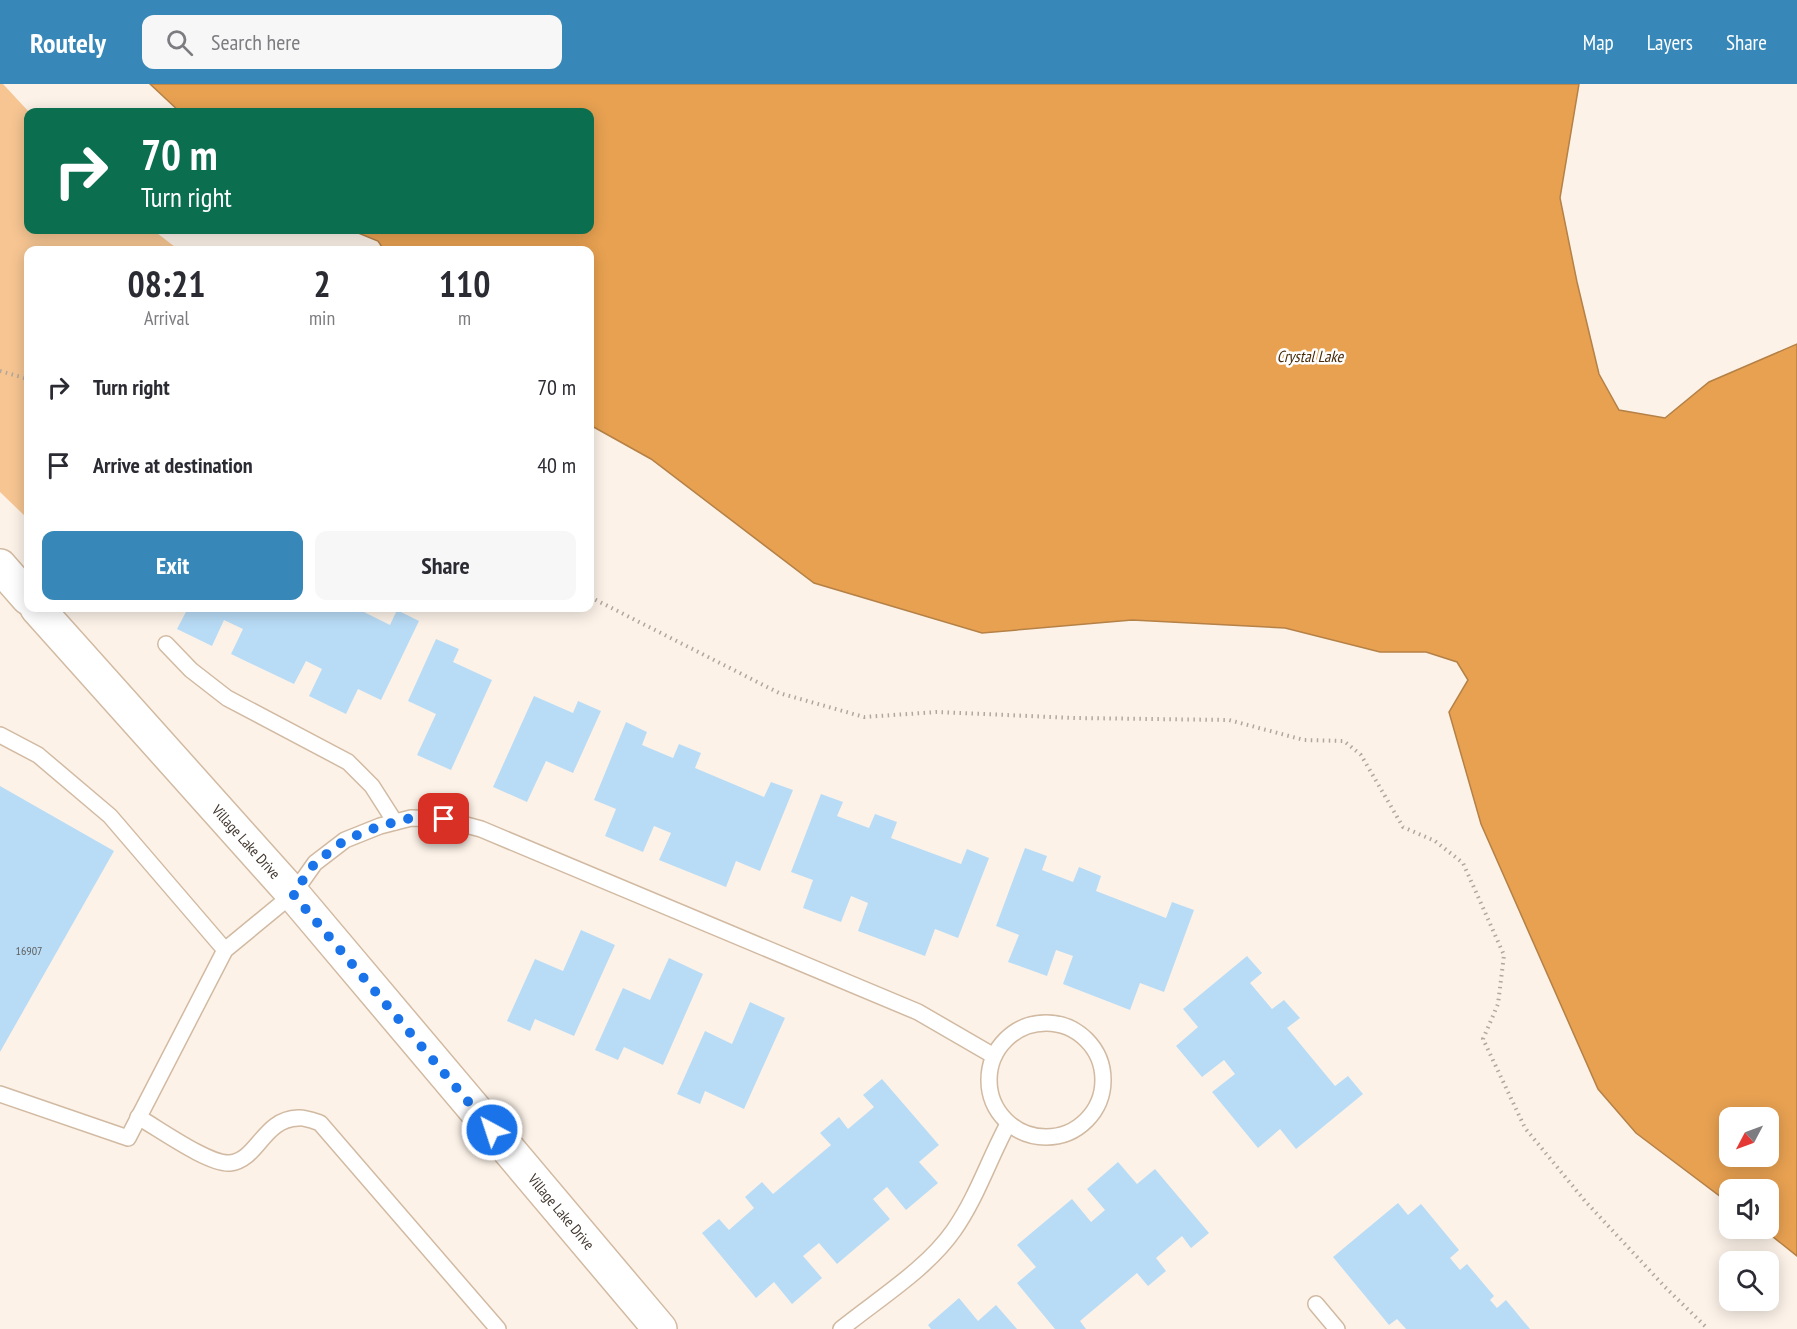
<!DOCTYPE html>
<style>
body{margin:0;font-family:"PT Sans Narrow",sans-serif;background:#f7f7f7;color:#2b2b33;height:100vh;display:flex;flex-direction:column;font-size:22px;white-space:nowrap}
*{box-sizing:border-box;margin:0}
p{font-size:20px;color:#7c7c81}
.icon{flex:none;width:33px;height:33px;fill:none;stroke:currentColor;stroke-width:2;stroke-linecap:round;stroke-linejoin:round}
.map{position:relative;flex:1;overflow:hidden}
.panel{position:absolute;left:24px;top:162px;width:570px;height:366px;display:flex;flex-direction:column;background:#fff;border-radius:12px;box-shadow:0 3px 15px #0003}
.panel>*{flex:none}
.top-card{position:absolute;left:24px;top:24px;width:570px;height:126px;border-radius:12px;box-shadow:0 3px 15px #0003;background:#0b6e4f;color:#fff;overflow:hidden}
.needle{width:39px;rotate:229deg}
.buttons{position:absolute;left:1719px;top:1023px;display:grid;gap:12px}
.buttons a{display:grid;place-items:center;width:60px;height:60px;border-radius:12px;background:#fff;box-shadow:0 3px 15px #0003;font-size:30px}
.pin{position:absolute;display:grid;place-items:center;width:51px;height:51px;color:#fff;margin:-26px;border-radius:12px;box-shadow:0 3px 9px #0006}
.me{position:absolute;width:66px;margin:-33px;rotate:320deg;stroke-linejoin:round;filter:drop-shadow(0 0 4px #0008)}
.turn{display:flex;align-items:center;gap:21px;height:126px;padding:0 18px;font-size:27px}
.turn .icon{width:78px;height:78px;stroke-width:2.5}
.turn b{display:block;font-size:42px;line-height:51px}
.eta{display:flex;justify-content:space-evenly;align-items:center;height:102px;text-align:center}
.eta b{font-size:36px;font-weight:600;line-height:42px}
.primary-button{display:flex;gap:12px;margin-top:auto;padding:12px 18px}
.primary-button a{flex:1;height:69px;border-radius:12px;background:#3788b9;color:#fff;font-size:24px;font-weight:600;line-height:69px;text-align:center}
.primary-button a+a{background:#f7f7f7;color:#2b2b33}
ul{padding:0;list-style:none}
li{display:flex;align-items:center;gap:18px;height:78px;padding:0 18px}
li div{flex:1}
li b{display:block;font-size:22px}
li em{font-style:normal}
header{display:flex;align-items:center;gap:36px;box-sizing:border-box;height:84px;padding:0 30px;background:#3788b9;color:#fff}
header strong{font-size:28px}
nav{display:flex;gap:33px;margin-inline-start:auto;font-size:21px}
.search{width:420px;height:54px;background:#f7f7f7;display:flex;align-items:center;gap:15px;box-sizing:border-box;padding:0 21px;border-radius:12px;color:#7c7c81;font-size:22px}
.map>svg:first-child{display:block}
.green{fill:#f6c592}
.water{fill:#e8a151;stroke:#b58146;stroke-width:1.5;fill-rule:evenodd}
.building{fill:#b9dcf6}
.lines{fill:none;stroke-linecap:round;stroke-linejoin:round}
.service-casing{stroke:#d2baa2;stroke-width:18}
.tertiary-casing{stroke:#d2baa2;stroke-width:36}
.path{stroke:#b1a79d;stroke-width:4;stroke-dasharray:1.5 4.5;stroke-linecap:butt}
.service{stroke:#fff;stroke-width:15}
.tertiary{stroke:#fff;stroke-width:33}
.route{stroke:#1a73e8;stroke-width:10;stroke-dasharray:0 18}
.labels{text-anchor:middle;stroke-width:5;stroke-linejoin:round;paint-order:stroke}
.number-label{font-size:12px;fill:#5e5f5e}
.street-label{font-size:15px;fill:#3f352c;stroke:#fff}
.water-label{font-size:16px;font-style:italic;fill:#482b08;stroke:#fff}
</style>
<header>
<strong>Routely</strong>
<div class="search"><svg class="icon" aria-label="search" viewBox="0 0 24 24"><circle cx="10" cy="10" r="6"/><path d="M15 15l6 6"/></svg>Search here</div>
<nav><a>Map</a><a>Layers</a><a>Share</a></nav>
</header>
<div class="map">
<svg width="1797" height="1245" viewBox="0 0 1797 1245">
<rect width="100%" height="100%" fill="#fcf2e8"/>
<!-- green -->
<polygon class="green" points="0,0 3,0 29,28 28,146 153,146 179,166 28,166 28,435 0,408"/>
<!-- water -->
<path class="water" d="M 150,0 L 1579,0 L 1560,114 L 1577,198 L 1599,290 L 1619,326 L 1665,334 L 1709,298 L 1797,260 L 1797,1172 L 1763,1145 L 1768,1144 L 1768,1106 L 1730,1106 L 1729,1119 L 1636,1049 L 1598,1005 L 1481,740 L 1449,628 L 1468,596 L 1457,578 L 1426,568 L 1380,568 L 1285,544 L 1132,536 L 982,549 L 814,499 L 651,375 L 590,341 L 590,166 L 384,166 L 378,157 L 351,146 L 590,146 L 590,28 L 180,28 ZM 1730,1034 L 1768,1034 L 1768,1072 L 1730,1072 Z"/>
<!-- building -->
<g class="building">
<polygon points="188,524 361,524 360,526 390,541 397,526 419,537 381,616 358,605 346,630 309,612 322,585 306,577 294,600 231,570 243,545 224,536 212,562 177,545"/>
<polygon points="436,555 459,565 453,578 492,596 451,686 417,671 436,630 408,617"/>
<polygon points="534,612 573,629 578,617 601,627 573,689 546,677 527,718 493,703"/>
<polygon points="626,638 647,648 642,661 673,674 679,660 701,669 695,684 764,713 771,698 793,706 760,787 736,777 726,803 659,776 671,749 654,742 643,768 605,752 616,725 594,716"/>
<polygon points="0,702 114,767 0,968"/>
<polygon points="821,710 843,718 837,732 869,744 875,730 897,738 891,754 961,780 967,765 989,774 958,854 935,845 925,872 858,847 868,819 851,812 841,838 803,824 813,796 791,788"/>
<polygon points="1025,764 1047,772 1042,786 1073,798 1079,783 1101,792 1096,807 1166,834 1172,818 1194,826 1164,908 1140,899 1130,926 1063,900 1073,872 1056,866 1047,892 1008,878 1019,851 996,842"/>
<polygon points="581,846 615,861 574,952 535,935 530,947 507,937 535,875 563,887"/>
<polygon points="1247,872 1262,889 1250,899 1272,925 1284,916 1300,934 1287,944 1335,1002 1348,992 1363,1010 1296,1065 1280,1045 1258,1064 1212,1008 1235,990 1224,976 1202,993 1176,962 1198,943 1183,925"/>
<polygon points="669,874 703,890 663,981 624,963 618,976 595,966 623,904 650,916"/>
<polygon points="750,918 785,934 744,1025 705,1007 700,1020 677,1010 705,947 732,960"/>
<polygon points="882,995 939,1061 919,1078 938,1099 906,1126 887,1103 873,1115 890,1135 837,1180 819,1159 803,1172 822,1194 792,1220 774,1198 756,1214 702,1149 719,1135 729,1146 754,1124 745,1113 762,1098 773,1110 831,1061 820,1049 839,1033 848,1045 874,1023 863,1011"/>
<polygon points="1118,1078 1137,1100 1155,1085 1209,1149 1191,1164 1182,1152 1156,1174 1166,1187 1148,1202 1137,1189 1080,1237 1086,1245 1055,1245 1017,1199 1036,1183 1017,1161 1072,1115 1091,1138 1105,1126 1087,1105"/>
<polygon points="1398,1119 1408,1131 1421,1120 1459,1166 1450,1174 1460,1186 1467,1180 1494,1212 1490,1216 1497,1224 1506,1216 1530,1245 1406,1245 1397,1235 1389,1241 1333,1173"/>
<polygon points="959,1214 978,1237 996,1221 1017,1245 931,1245 928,1241"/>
</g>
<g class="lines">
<defs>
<g id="service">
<polyline points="166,560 191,586 227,614 348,678 372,702 395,738"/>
<polyline points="0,651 38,671 110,732 225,866"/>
<circle cx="1046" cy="996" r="57"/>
<polyline points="0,1010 128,1054 225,866 293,810 315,779 345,756 380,742 411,734 444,735 481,745 918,928 994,972"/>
<path d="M 138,1033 C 158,1044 209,1081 230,1079 C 258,1076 263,1035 298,1034 C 304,1033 314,1037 320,1039 L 498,1245"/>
<polyline points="1316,1220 1337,1245"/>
<path d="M 841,1245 C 878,1215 927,1185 954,1146 C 977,1113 989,1075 1008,1040"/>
</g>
<g id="tertiary">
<polyline points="0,482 28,514"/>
<polyline points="37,524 293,810 660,1245"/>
</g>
</defs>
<!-- service casing -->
<use href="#service" class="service-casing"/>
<!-- tertiary casing -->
<use href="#tertiary" class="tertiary-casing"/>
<!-- path -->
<g class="path">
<polyline points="0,287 28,295"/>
<polyline points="590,513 779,609 864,633 937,628 1075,634 1229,636 1304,656 1344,657 1361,671 1403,743 1435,757 1463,779 1504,871 1498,920 1483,955 1525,1044 1585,1117 1665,1203 1708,1245"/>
</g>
<!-- service -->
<use href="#service" class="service"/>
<!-- tertiary -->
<use href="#tertiary" class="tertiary"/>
</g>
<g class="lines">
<!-- route -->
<polyline class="route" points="444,735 411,734 380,742 345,756 315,779 293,810 492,1046"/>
</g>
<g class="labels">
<!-- number labels -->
<g class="number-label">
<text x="29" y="871">16907</text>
</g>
<!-- street labels -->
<g class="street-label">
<text transform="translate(246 758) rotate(48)" y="5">Village Lake Drive</text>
<text transform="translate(561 1128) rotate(50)" y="5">Village Lake Drive</text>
</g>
<!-- water labels -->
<g class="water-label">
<text x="1310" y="278">Crystal Lake</text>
</g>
</g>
</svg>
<div class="buttons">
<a><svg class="needle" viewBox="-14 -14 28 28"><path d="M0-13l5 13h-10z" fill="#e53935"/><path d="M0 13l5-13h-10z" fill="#7c7c81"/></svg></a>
<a><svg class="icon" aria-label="sound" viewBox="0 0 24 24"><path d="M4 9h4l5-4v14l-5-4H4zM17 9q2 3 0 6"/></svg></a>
<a><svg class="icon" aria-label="search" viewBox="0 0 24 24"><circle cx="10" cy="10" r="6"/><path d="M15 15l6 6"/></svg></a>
</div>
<div class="pin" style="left:444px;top:735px;background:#d93025"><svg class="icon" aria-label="arrive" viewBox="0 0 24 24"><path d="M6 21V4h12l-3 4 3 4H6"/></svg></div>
<svg class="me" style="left:492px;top:1046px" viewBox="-20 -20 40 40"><circle r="17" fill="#1a73e8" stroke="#fff" stroke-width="3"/><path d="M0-11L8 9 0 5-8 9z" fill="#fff"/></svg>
<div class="top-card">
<div class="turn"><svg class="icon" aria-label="right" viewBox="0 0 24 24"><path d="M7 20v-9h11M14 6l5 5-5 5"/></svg><div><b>70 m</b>Turn right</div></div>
</div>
<section class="panel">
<div class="eta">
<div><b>08:21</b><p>Arrival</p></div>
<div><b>2</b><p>min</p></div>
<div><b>110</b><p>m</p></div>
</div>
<ul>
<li><svg class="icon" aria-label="right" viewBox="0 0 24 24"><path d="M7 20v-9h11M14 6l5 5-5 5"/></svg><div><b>Turn right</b></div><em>70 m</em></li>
<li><svg class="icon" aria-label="arrive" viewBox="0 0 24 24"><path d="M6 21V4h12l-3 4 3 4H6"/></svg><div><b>Arrive at destination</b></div><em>40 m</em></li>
</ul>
<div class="primary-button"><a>Exit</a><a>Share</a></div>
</section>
</div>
